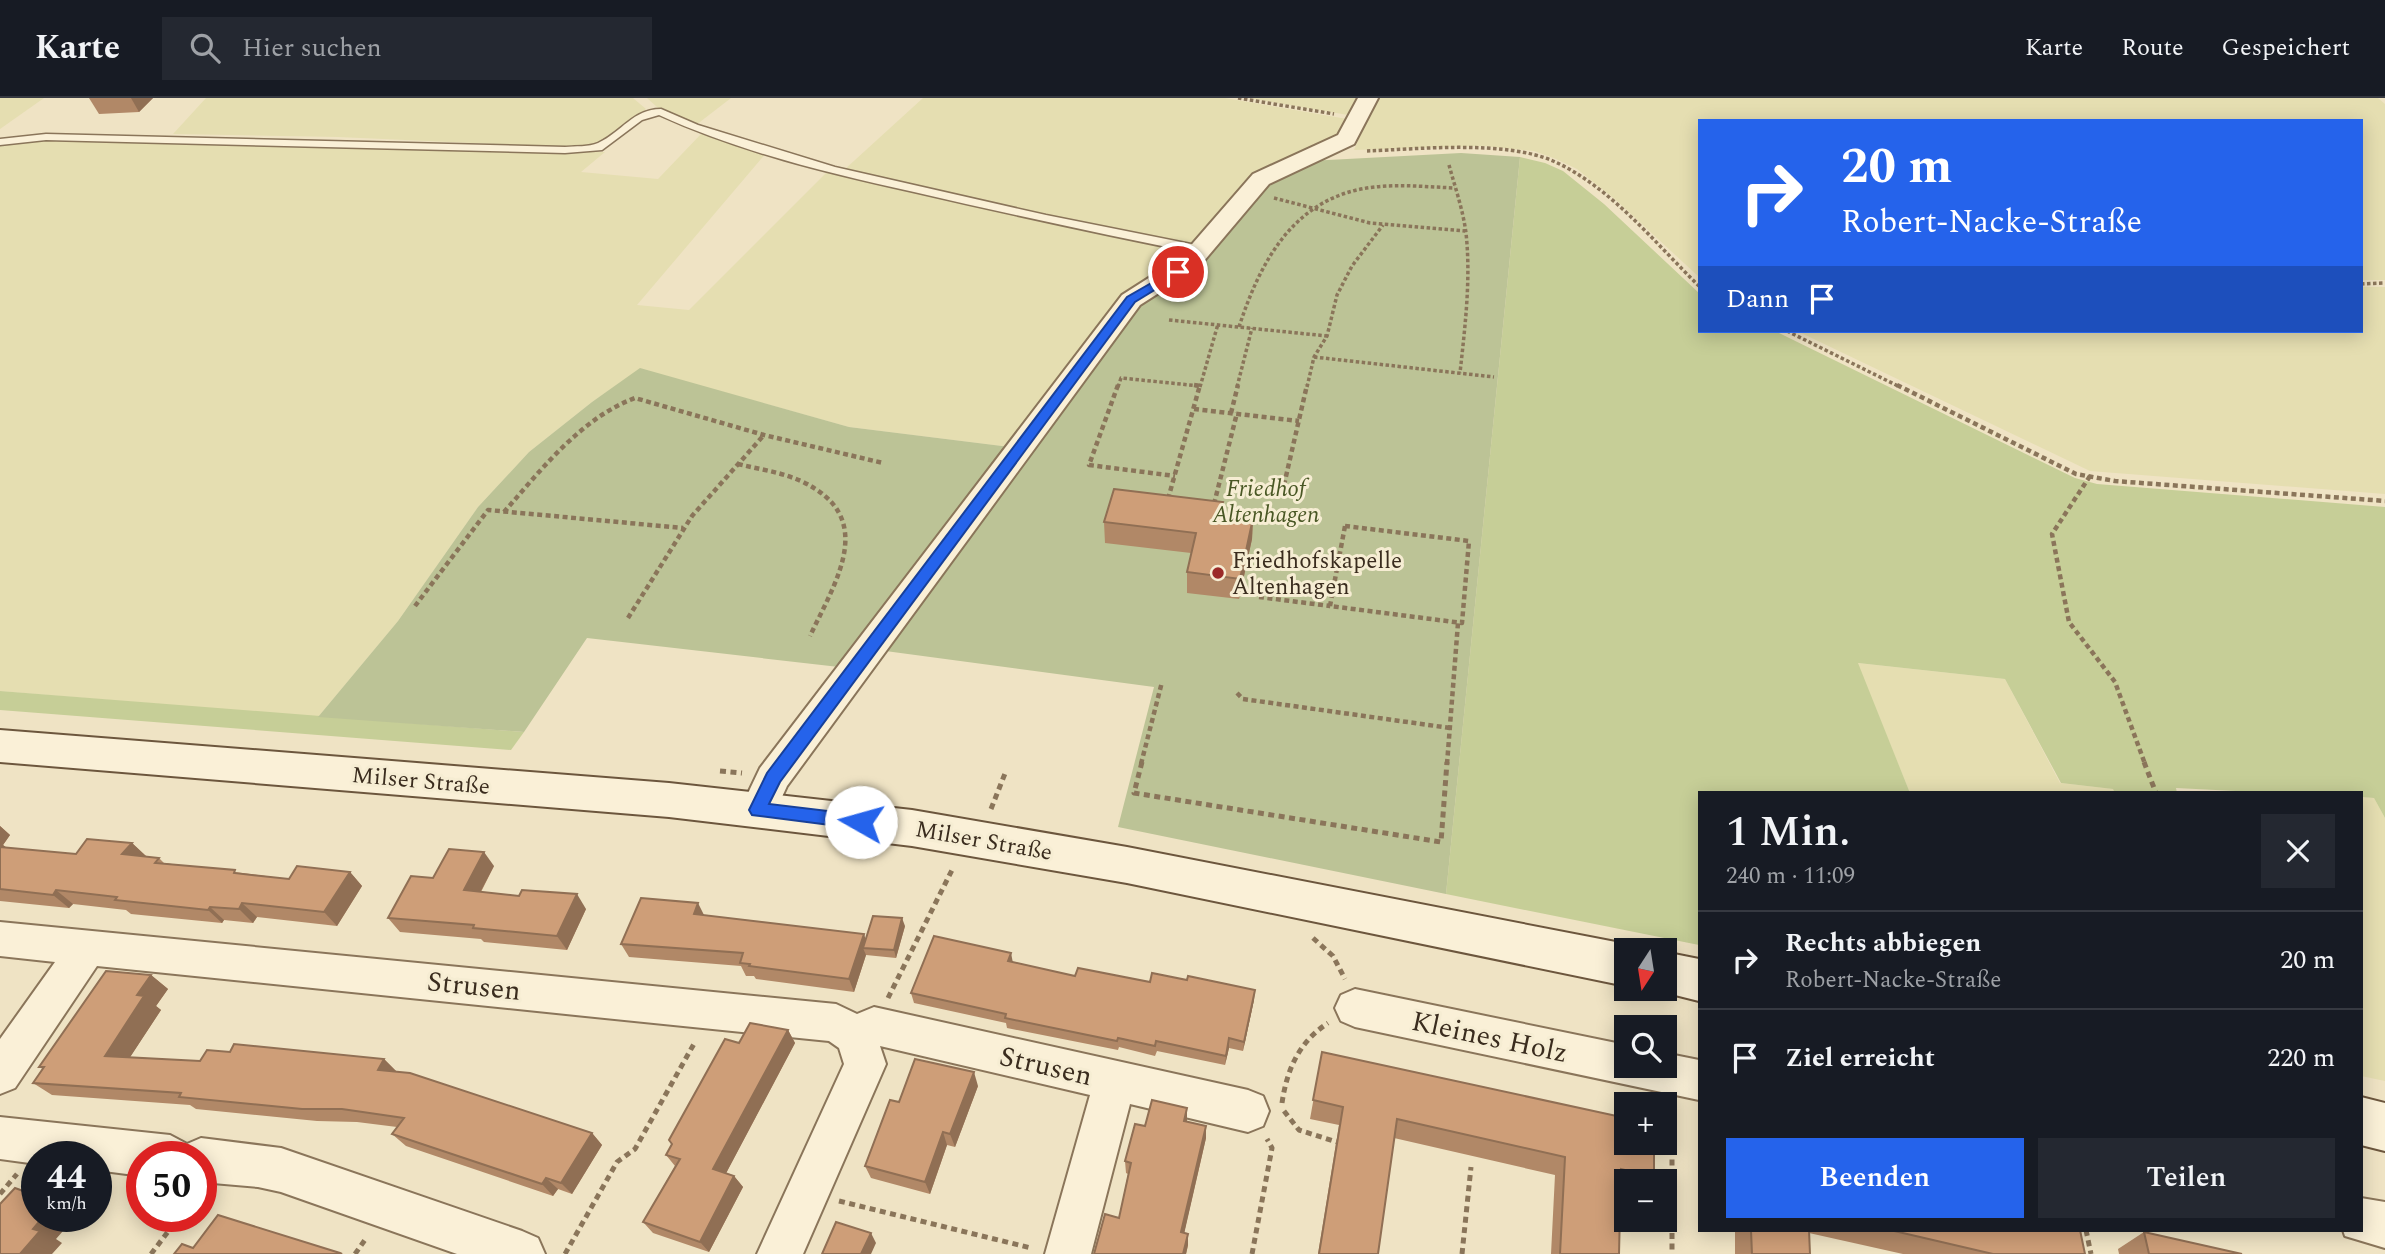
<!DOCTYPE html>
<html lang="de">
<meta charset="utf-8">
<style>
body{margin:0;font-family:Spectral,serif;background:#242831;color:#f1f3f6;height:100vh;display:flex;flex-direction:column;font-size:26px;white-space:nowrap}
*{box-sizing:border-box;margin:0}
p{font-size:23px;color:#9ea1a6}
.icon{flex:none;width:38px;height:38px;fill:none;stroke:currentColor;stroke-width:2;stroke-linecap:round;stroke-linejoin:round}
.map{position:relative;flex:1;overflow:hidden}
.panel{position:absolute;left:1698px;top:693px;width:665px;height:441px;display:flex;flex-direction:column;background:#171b24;border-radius:0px;box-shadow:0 4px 18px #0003}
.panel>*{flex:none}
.top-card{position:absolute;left:1698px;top:21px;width:665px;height:214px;border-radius:0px;box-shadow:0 4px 18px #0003;background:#2563eb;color:#fff;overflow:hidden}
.needle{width:46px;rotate:192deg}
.tools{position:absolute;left:1614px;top:840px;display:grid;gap:14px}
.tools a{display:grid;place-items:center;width:63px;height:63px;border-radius:0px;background:#171b24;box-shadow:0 4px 18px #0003;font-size:35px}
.speed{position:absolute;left:21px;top:1043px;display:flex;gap:14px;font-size:35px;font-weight:700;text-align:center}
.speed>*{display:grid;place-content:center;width:91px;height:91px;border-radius:50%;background:#171b24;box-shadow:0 4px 18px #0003;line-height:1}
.speed small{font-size:18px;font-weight:400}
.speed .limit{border:10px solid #d22;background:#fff;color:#111}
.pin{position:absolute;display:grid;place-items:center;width:60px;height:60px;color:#fff;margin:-30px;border:4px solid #fff;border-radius:50%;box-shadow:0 2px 7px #0007}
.me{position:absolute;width:77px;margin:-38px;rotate:277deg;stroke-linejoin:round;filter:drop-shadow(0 0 5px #0008)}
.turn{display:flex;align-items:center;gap:24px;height:147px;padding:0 28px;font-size:32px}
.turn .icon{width:91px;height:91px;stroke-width:2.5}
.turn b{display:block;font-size:49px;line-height:60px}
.then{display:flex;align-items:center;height:66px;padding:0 28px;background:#0003;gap:14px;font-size:26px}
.round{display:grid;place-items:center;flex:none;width:74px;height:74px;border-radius:0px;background:#242831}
.head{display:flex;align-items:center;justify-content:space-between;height:119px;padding:0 28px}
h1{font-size:42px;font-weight:600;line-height:52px}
.cta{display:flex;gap:14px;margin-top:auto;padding:14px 28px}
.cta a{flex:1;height:80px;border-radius:0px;background:#2563eb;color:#fff;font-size:28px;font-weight:600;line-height:80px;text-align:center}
.cta a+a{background:#242831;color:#f1f3f6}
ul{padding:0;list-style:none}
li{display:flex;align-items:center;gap:21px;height:98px;padding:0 28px;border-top:2px solid #363941}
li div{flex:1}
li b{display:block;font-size:26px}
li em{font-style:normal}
header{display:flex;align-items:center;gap:42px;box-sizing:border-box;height:98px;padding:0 35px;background:#171b24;border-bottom:2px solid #363941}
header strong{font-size:33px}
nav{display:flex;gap:38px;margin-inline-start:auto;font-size:24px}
.search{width:490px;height:63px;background:#242831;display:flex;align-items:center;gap:18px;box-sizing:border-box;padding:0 24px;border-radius:0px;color:#9ea1a6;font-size:26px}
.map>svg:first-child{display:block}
.farmland{fill:#e5deb1}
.green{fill:#c6ce97}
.cemetery{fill:#bcc396}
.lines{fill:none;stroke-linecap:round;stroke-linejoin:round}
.lane-casing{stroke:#8a755a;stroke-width:3}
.street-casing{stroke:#8a755a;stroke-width:4}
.secondary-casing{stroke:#6c563d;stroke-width:4}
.path-far2{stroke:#8a755a;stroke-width:3.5;stroke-dasharray:3.5 2.5;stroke-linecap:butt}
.path-far1{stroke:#8a755a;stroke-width:4.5;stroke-dasharray:5 3.5;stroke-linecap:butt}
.path{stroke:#8a755a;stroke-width:5;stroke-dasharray:6 4.5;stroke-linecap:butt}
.lane{fill:#faf0d7;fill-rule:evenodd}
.street{fill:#faf0d7;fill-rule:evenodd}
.secondary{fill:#faf0d7;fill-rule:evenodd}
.wall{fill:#b18867}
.shaded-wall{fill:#906f54}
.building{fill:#ce9e78;stroke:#906f54;stroke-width:2}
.route{fill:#2563eb;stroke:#184099;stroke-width:2}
.poi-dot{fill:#9b2a28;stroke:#f6edd3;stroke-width:2.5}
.labels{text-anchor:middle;stroke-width:6;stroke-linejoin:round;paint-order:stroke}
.park-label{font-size:23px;font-style:italic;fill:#495724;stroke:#f6edd3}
.poi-label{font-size:23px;fill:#3a2c1e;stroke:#f6edd3;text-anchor:start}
.street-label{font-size:23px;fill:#3a2c1e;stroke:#f6edd3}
.near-street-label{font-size:28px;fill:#3a2c1e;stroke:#f6edd3}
</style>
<header>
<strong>Karte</strong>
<div class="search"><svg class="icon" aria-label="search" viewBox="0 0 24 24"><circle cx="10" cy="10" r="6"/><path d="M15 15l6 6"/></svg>Hier suchen</div>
<nav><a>Karte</a><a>Route</a><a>Gespeichert</a></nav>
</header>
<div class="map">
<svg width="2385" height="1156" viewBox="0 0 2385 1156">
<rect width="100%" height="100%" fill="#efe3c4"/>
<!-- farmland -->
<g class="farmland">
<polygon points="0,0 44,0 0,31"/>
<polygon points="206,0 633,0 646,11 620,34 597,47 584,49 494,48 495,46 338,39 173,36"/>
<polygon points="647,0 731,0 696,27 657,9"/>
<polygon points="923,0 1225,0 1353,22 1342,41 1197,148 1049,118 844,72"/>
<polygon points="1248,0 1362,0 1354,18"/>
<polygon points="1376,0 2378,0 2385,6 2385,182 2361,182 2361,23 1699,23 1699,179 1617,103 1577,71 1556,61 1534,53 1482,48 1354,52"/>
<polygon points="702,35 767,54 637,207 689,212 827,74 1042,123 1194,153 1010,349 849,329 640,271 592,304 529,354 478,409 398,523 318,619 0,593 0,48 52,41 605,54 581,74 658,81"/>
<polygon points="2361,189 2385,189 2385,396 2090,373 1797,233 2361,233"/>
<polygon points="1857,565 2005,581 2060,685 2114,691 2115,695 1910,695"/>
<polygon points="2361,699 2374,700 2385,720 2385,983 2361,978"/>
</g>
<!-- green -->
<g class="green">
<polygon points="1520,59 1545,65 1563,73 1604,106 1699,195 1699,233 1775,233 2075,380 2097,386 2385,409 2385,720 2374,700 2361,699 2361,695 2275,695 2176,690 2177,695 2115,695 2113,691 2061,685 2005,581 1858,565 1910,695 1699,695 1699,847 1446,796"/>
<polygon points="0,593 524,634 511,652 0,612"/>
</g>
<!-- cemetery -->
<g class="cemetery">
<polygon points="1461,55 1520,59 1446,796 1118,729 1154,589 878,552 1063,307 1109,251 1141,201 1260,88 1309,63"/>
<polygon points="640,270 849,329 1010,349 839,569 587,540 524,634 318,619 398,523 478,409 529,354 592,304"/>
</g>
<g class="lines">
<defs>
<path id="lane" d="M 661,11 L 698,27 L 835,69 L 1046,117 L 1201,148 L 1207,152 L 1201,156 C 1105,137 1009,116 914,94 C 828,75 740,54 659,17 L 642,22 L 602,52 L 565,55 L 46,42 L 0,47 L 0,41 L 46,36 L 565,49 C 575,48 589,49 598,45 C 622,34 633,11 661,11 Z"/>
<g id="street">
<polygon points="1358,0 1378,0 1354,46 1269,86 1198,170 1140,207 787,688 771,723 758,727 745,723 740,712 760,670 1122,197 1180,160 1253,76 1338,37"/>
<polygon points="0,824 836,906 857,916 874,909 1248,992 1263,998 1269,1013 1263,1028 1248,1034 1130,1006 1091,1156 1045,1156 1090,997 880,948 886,966 803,1156 757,1156 844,966 839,950 829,943 97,868 15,990 0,996 0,941 55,864 0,858"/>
<polygon points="1355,891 1626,947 1626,968 1664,968 1664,955 1699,962 1699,1002 1355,929 1341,923 1335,910 1341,897"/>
<polygon points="0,1019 170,1037 187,1046 201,1040 281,1050 522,1133 538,1140 545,1156 457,1156 281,1094 258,1089 201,1084 201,1059 142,1059 142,1078 96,1072 96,1059 37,1059 37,1066 0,1061"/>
<polygon points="2361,1100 2385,1104 2385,1150 2345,1138 2343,1132 2361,1132"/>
</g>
<g id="secondary">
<polygon points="0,632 669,685 912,712 1127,749 1626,846 1642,852 1626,852 1626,888 1127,785 912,748 669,719 0,664"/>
<polygon points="1664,854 1699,861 1699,903 1651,891 1664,891"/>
<polygon points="2361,999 2385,1005 2385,1053 2361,1047"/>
</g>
</defs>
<!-- lane casing -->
<use href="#lane" class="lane-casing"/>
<!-- street casing -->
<use href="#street" class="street-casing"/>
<!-- secondary casing -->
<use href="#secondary" class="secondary-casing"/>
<!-- path-far2 -->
<g class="path-far2">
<polyline points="1238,0 1334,16"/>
<path d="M 1367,53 C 1419,51 1505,42 1553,63 C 1610,88 1655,145 1699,188"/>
<path d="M 1449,67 C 1455,89 1463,112 1466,135 C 1471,181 1465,229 1460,275"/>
<polyline points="1274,100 1370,125 1465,133"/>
<polyline points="2361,186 2385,185"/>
<polyline points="1169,222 1327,238"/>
<path d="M 1239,229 C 1261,161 1296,97 1375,89 C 1401,86 1428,89 1455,90"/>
<polyline points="1787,233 1900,289"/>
<polyline points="1314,259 1494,279"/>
<polyline points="1118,289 1121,280 1200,288"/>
<polyline points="1200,289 1218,226"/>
<polyline points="1237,289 1252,230"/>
<polyline points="1307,289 1314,259 1327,238 1337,197 1352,168 1383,127"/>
</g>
<!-- path-far1 -->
<g class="path-far1">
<polyline points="1118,287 1089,367 1175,378"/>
<polyline points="1194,287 1200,288"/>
<polyline points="1897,287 2076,376 2115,383 2385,403"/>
<polyline points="1194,311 1299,323"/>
<polyline points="1231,315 1238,287"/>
<path d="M 738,366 C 758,371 781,374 801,383 C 878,419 837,481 810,538"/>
<polyline points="2090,378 2052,436 2069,524 2115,584 2145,666"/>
<polyline points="1284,387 1307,287"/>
<polyline points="1168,401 1200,287"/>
<polyline points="1214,406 1237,315"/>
<path d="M 504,414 C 541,372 581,320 635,300 L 764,337 L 883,365"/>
<polygon points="1345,428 1469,443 1462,525 1330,508"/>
<polyline points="1259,499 1330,508"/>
<polyline points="415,508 488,412 683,430"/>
<polyline points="628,520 692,418 764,337"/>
<polyline points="1237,595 1243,601 1450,630"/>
<polyline points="1141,666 1162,584"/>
<polyline points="1447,666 1458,525"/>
</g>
<!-- path -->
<g class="path">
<polyline points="1142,664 1134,695 1441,744 1447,664"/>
<polyline points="2144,664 2156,695"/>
<polyline points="720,673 742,675"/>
<polyline points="991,711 1006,673"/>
<polyline points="1313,840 1333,858 1345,881"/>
<polyline points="888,900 953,770"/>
<path d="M 1282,1005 C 1287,971 1299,944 1328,925"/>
<polyline points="1672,1009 1672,1156"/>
<polyline points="1284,1013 1299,1032 1340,1045"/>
<polyline points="0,1096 17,1076"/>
<polyline points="839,1103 1031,1150"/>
<polyline points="2086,1132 2091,1156"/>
<polyline points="151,1156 180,1118"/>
<polyline points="355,1156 367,1139"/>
<polyline points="565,1156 617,1064 635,1051 695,944"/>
<polyline points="1252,1156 1272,1050 1267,1041"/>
<polyline points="1462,1156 1471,1069"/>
</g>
<!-- lane -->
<use href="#lane" class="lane"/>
<!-- street -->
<use href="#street" class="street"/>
<!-- secondary -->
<use href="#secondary" class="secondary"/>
</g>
<!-- wall -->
<g class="wall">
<polygon points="89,0 153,0 139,14 99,16"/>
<polygon points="1223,404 1222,417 1253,420 1252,441 1239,501 1187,495 1187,474 1191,455 1105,445 1104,424"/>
<polygon points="0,728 10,737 3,747 7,750 76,756 132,745 147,759 159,760 164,765 289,781 350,774 362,788 337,828 257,819 253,825 224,822 222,825 131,816 126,812 73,806 69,810 0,803"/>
<polygon points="494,768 481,794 586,811 567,852 484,844 481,841 400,834 388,820 433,780"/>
<polygon points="704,817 866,842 905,828 896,860 866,857 854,894 756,881 754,878 746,878 741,868 629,859 621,846"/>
<polygon points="1013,864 1075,878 1150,884 1254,902 1243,953 1229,950 1225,967 1157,953 1155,958 1119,949 1118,952 1007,930 1006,925 914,905 911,895"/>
<polygon points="151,877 168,891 156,908 161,912 130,959 200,963 384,961 397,974 592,1035 602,1047 572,1096 558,1091 553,1098 406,1048 392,1036 397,1029 357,1024 317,1023 196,1011 190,1007 52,997 33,985 43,971 39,969"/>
<polygon points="788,932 795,945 726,1075 734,1078 743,1089 709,1154 653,1135 643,1124 675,1068 666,1057 739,945"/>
<polygon points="1322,954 1654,1079 1651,1083 1626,1083 1626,1093 1620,1092 1619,1156 1551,1156 1555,1077 1394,1040 1378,1156 1318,1156 1339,1027 1310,1021"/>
<polygon points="978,988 955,1049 947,1047 930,1096 871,1080 865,1068 899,1004"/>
<polygon points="1187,1022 1187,1024 1206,1040 1184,1135 1188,1147 1186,1156 1094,1156 1119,1120 1128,1076 1126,1075 1125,1063 1145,1028"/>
<polygon points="1735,1132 2080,1132 2085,1156 1903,1156 1809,1135 1810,1156 1735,1156"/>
<polygon points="2144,1134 2242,1156 2119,1156 2118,1151"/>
</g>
<!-- shaded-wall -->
<g class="shaded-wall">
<polygon points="131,0 153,0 139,14"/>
<polygon points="1253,420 1252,441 1239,501 1240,481"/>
<polygon points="0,728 10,737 3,747 19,760 0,750"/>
<polygon points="132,745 147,759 122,756"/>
<polygon points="484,754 494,768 474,806 464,792"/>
<polygon points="350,774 362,788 337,828 324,814"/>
<polygon points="56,792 73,806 69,810 53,797"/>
<polygon points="577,796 586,811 567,852 557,838"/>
<polygon points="242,805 257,819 253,825 239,811"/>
<polygon points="698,805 705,819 694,816"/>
<polygon points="210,809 224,822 222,825 208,812"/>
<polygon points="902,820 905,828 896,860 894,852"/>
<polygon points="864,836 868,849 863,850 866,857 854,894 849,881"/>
<polygon points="1011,855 1013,865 1008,863"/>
<polygon points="151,877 168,891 156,908 161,912 123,970 105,958 137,897"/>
<polygon points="1255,892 1254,902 1243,953 1244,944"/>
<polygon points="788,932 795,945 722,1083 713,1071"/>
<polygon points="1229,940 1229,950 1225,967 1226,958"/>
<polygon points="384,961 397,974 378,972"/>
<polygon points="974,974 978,988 955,1049 950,1036"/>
<polygon points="1187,1010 1187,1022 1184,1036 1184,1023"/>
<polygon points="1206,1028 1206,1040 1182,1145 1181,1134"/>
<polygon points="943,1034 947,1047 930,1096 925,1084"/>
<polygon points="592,1035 602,1047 572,1096 561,1085"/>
<polygon points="734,1078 743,1089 709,1154 700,1144"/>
<polygon points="546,1080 558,1091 553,1098 542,1086"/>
<polygon points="44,1118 76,1118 56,1141 62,1145 52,1156 20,1156 33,1131"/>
<polygon points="871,1135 876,1145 871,1156 861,1156"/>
<polygon points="1188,1136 1188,1147 1186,1156 1183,1156"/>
</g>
<!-- building -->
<g class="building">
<polygon points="1114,391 1223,404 1219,416 1253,420 1240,481 1187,474 1196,435 1104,424"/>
<polygon points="87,741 132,745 122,756 159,760 155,765 235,772 234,775 289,781 297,768 350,774 324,814 242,805 239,811 210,809 208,812 115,802 117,799 56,792 53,797 0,791 0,749 76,756"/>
<polygon points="449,751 484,754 464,792 519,798 522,792 577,796 557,838 473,830 474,827 388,820 411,778 433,780"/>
<polygon points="641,800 698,805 694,816 864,836 849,881 749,868 750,866 740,865 743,855 621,846"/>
<polygon points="873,818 902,820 894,852 863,850"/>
<polygon points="934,838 1011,855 1008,863 1075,878 1078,870 1150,884 1152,875 1187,882 1188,878 1255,892 1244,944 1229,940 1226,958 1156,943 1155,948 1118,940 1117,943 1005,920 1006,916 911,895"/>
<polygon points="106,873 151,877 137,897 144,898 105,958 200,963 207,952 230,954 234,946 384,961 378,972 410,975 592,1035 561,1085 546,1080 542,1086 392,1036 404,1020 342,1011 302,1011 179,999 181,995 33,985 44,969 39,969"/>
<polygon points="750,925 788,932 713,1071 734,1078 700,1144 643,1124 680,1061 666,1057 672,1046 669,1042 725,941 739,945"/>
<polygon points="1322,954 1626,1020 1626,1045 1654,1045 1654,1079 1621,1071 1619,1156 1560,1156 1565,1059 1397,1021 1378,1156 1319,1156 1343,1009 1313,1002"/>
<polygon points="915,961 974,974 950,1036 943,1034 925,1084 865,1068 890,1002 899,1004"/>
<polygon points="1152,1002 1187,1010 1184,1023 1206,1028 1181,1134 1188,1136 1183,1156 1094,1156 1105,1116 1119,1120 1131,1065 1125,1063 1135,1026 1145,1028"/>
<polygon points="15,1090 37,1098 37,1118 44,1118 33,1131 40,1133 20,1156 0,1156 0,1106"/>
<polygon points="218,1117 340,1155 342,1156 174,1156 182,1146 193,1150"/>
<polygon points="836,1124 871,1135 861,1156 822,1156"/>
<polygon points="1751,1132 1809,1132 1810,1156 1752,1156"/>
<polygon points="1890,1132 2080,1132 2085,1156 1993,1156"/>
<polygon points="2144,1134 2242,1156 2149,1156"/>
</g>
<!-- route -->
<polygon class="route" points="1174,172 1184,174 1135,204 780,684 769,706 861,717 867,719 869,724 867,729 861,731 752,717 749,712 767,675 1127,199"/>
<!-- markers -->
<circle class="poi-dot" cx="1218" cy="475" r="7"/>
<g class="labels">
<!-- park labels -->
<g class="park-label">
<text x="1266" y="398">Friedhof<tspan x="1266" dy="26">Altenhagen</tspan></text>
</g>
<!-- poi labels -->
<g class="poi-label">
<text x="1232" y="470">Friedhofskapelle<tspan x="1232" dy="26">Altenhagen</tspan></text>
</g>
<!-- street labels -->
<g class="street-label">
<text transform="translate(421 682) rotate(5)" y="8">Milser Straße</text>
<text transform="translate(984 742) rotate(10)" y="8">Milser Straße</text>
</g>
<!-- near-street labels -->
<g class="near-street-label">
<text transform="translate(474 887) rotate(6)" y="10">Strusen</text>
<text transform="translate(1490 938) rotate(12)" y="10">Kleines Holz</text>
<text transform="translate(1046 967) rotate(13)" y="10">Strusen</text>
</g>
</g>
</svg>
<div class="tools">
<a><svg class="needle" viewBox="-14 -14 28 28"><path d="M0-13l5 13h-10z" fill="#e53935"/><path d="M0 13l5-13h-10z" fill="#9ea1a6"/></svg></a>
<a><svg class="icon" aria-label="search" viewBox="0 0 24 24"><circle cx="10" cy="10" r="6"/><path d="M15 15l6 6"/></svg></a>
<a>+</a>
<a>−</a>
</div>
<div class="speed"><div>44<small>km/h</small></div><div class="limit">50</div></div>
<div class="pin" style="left:1178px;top:174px;background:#d93025"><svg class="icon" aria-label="arrive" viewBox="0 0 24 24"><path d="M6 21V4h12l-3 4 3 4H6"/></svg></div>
<svg class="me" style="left:861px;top:724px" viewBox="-20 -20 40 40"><circle r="19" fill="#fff"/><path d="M0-13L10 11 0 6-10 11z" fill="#2563eb"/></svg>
<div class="top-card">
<div class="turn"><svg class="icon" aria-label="right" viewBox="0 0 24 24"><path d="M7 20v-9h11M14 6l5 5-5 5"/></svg><div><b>20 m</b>Robert-Nacke-Straße</div></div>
<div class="then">Dann<svg class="icon" aria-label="arrive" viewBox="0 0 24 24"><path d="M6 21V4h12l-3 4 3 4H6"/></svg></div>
</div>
<section class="panel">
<div class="head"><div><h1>1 Min.</h1><p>240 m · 11:09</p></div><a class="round"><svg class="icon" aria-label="close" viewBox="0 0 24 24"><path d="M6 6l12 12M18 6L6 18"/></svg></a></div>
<ul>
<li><svg class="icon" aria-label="right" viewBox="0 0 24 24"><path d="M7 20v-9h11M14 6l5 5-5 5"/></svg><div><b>Rechts abbiegen</b><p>Robert-Nacke-Straße</p></div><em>20 m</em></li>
<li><svg class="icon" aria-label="arrive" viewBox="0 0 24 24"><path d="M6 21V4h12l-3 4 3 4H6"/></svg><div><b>Ziel erreicht</b></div><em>220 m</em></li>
</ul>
<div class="cta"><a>Beenden</a><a>Teilen</a></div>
</section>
</div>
